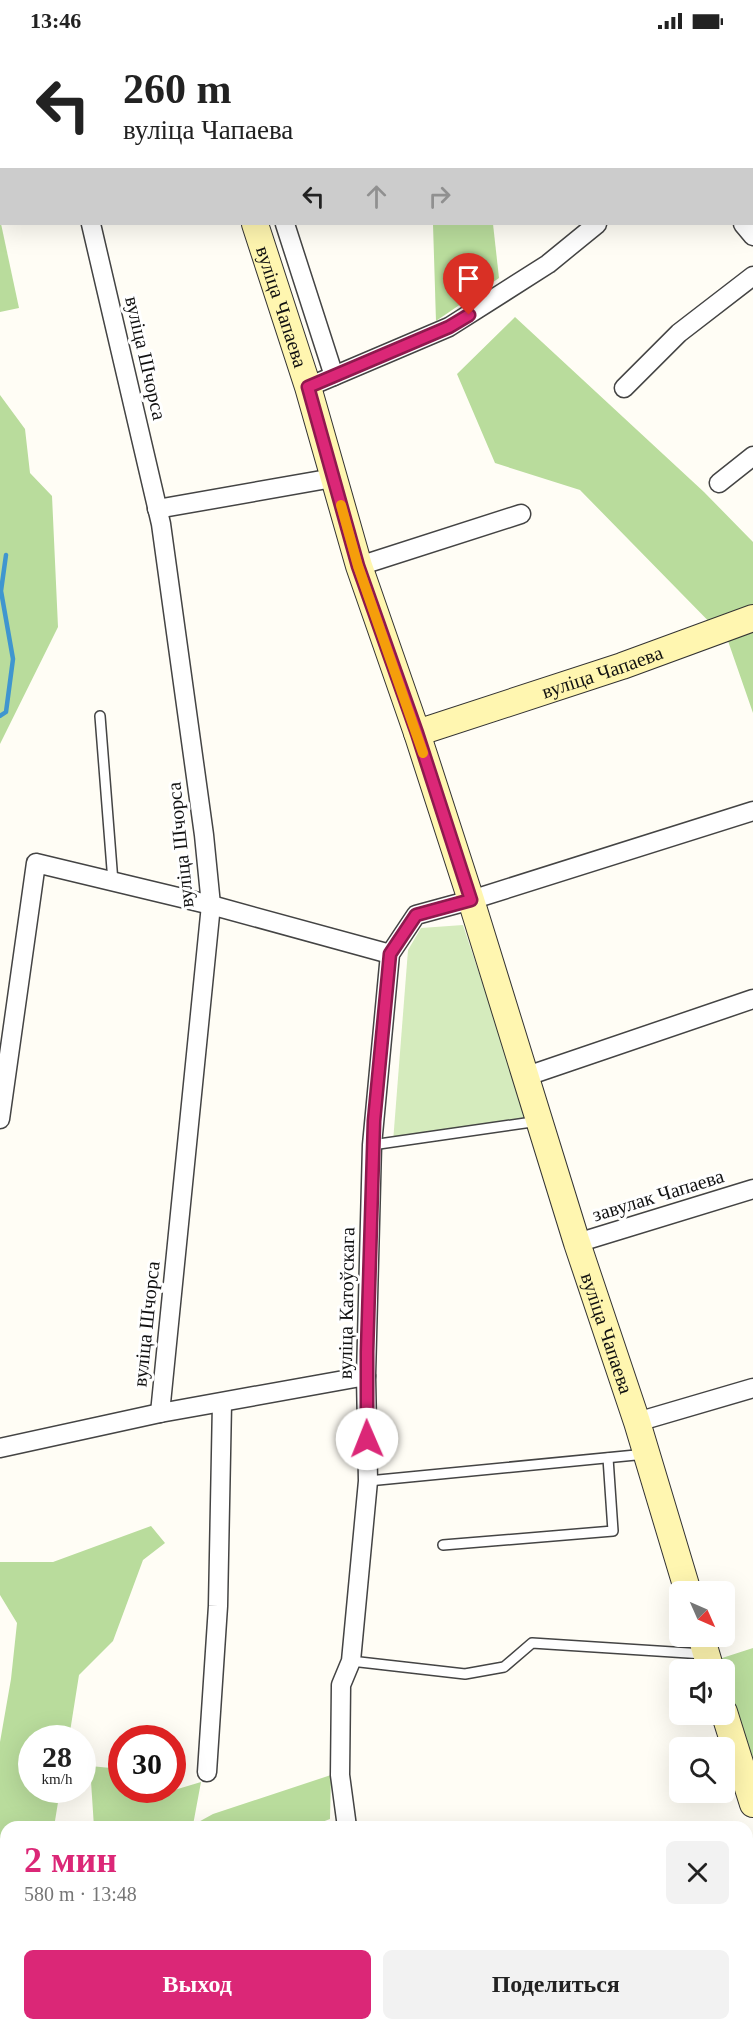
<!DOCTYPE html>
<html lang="ru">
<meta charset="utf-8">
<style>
body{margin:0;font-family:"Times New Roman",serif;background:#f2f2f2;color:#222;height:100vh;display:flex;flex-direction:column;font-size:22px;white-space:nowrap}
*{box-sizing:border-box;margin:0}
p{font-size:20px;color:#767676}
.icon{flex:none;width:33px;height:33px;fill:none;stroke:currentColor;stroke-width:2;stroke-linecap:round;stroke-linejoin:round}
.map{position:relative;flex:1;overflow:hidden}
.side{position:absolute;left:0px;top:1779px;width:753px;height:210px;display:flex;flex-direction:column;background:#fff;border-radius:18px 18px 0 0;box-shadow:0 6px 24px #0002}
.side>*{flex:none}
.top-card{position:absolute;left:0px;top:0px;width:753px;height:183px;box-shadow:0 6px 24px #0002;background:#fff;color:#222;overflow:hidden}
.needle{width:39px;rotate:135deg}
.fabs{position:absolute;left:669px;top:1539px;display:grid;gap:12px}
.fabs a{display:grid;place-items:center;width:66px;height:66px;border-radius:9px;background:#fff;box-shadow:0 6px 24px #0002;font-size:30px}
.speed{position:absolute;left:18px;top:1683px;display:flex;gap:12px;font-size:30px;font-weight:700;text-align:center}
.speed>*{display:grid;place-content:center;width:78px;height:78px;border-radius:50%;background:#fff;box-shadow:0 6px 24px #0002;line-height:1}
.speed small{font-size:15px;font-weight:400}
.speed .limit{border:9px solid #d22;background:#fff;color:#111}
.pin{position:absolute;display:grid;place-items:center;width:51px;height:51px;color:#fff;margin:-62px -26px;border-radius:50% 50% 50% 0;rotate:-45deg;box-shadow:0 0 6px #0007}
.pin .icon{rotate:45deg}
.me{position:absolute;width:66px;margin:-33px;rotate:359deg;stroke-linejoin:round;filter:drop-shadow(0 0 4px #0008)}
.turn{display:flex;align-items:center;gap:21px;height:126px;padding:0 24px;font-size:27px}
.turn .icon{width:78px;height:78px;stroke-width:2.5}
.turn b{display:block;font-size:42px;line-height:51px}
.lanes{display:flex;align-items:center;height:57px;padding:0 24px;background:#0003;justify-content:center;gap:30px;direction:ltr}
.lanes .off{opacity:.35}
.round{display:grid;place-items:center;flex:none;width:63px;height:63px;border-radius:9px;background:#f2f2f2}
.summary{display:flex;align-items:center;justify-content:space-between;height:102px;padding:0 24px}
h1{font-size:36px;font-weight:700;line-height:45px;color:#db2777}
.button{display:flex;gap:12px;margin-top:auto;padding:12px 24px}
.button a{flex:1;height:69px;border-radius:9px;background:#db2777;color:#fff;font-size:24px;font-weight:700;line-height:69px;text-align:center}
.button a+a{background:#f2f2f2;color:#222}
.status{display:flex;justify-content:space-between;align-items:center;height:42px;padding:0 30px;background:#fff;direction:ltr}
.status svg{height:16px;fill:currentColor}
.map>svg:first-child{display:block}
.green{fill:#d5ebbd}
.forest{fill:#b9dc9c}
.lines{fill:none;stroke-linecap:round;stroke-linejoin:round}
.stream{stroke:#3f96cf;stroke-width:4.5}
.lane-casing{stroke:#444;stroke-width:12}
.street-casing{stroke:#444;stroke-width:21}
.secondary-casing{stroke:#333;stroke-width:28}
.lane{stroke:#fff;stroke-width:9}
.street{stroke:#fff;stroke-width:18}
.secondary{stroke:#fff6b0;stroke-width:26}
.route-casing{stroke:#8e194d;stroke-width:15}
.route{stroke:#db2777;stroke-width:10}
.slow{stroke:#f59e0b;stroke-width:10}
.labels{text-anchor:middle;stroke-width:6;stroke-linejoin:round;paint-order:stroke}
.street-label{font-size:20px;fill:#111;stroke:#fff}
</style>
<div class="status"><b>13:46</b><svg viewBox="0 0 49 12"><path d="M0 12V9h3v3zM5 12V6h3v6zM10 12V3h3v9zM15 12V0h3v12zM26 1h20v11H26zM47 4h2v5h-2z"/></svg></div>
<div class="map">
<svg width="753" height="1989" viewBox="0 0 753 1989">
<rect width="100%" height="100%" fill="#fffdf5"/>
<!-- green -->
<polygon class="green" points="463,883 527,1075 393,1100 408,908 421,886"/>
<!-- forest -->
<g class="forest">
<polygon points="0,177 19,266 0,270"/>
<polygon points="433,182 493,182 499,236 436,279"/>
<polygon points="515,275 704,450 753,500 753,671 728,599 580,448 495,421 457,332"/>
<polygon points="0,353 25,387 30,431 52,454 58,585 0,702"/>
<polygon points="151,1484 165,1501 143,1518 113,1599 79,1633 69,1696 32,1696 32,1748 60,1748 54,1785 6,1785 6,1892 0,1889 0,1700 11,1637 17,1581 0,1553 0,1520 53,1520"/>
<polygon points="753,1606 753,1724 725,1633 724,1628 723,1627 719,1617"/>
<polygon points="90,1724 111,1726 121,1730 122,1748 171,1749 201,1740 193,1783 213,1772 331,1733 330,1777 309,1785 94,1785"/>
<polygon points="84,1983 237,1983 237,1989 71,1989"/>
</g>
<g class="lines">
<!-- stream -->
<g class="stream">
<polyline points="0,674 6,670 13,617 1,549 6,513"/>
<polyline points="0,1859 6,1861"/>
<polyline points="166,1983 167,1989"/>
</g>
<defs>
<g id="lane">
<polyline points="202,2 202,0"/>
<polyline points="100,674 113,840"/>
<polyline points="372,1103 539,1079"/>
<polyline points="368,1439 646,1412"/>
<polyline points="443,1503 613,1489 608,1416"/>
<polyline points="351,1619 465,1632 504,1625 532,1601 704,1612"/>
<polyline points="424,1983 424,1989"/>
</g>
<g id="street">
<polyline points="46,0 46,2"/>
<polyline points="221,0 222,2"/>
<polyline points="579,2 581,0"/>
<polyline points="91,182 161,482 204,793 211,863 160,1371"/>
<polyline points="285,182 334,334"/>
<polyline points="743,182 753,194"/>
<polyline points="308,345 449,285 548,222 597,182"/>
<polyline points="624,346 679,291 753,234"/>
<polyline points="719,441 753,414"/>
<polyline points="157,467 333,436"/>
<polyline points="359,524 521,472"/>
<polyline points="527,1034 753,957"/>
<polyline points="0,1077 36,821 211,863 390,912"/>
<polyline points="577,1201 753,1147"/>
<polyline points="637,1380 753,1346"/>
<polyline points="0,1406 160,1371 366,1334"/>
<polyline points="207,1730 218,1564 222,1361"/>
<polyline points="347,1785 340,1733 341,1643 351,1619 368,1439 366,1334 372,1103 390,912 416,873 471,858 753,769"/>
<polyline points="375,1983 376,1989"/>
</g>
<g id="secondary">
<polyline points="125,0 126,2"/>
<path id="s1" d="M 255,182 L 308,345 L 359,524 L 417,691 L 471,858 L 577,1201 L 637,1380 L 688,1550"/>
<path id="s2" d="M 417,691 L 622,624 L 753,576"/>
<polyline points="701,1594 711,1628"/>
<polyline points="724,1670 753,1762"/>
</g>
</defs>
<!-- lane casing -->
<use href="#lane" class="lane-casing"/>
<!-- street casing -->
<use href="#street" class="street-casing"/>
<!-- secondary casing -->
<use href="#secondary" class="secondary-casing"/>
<!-- lane -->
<use href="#lane" class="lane"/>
<!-- street -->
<use href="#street" class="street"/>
<!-- secondary -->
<use href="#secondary" class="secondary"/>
</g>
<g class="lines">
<defs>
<polyline id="route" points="367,1397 367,1310 374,1079 390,912 416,873 471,858 417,691 358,524 308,345 449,285 469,273"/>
</defs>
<!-- route casing -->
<use href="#route" class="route-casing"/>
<!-- route -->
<use href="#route" class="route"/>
<!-- slow -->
<polyline class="slow" points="341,463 358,524 423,711"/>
</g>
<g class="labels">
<!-- street labels -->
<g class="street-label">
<text dy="7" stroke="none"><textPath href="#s1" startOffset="87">вуліца Чапаева</textPath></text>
<text transform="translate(146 316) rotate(77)" y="7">вуліца Шчорса</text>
<text dy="7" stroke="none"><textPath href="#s2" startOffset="195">вуліца Чапаева</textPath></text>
<text transform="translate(180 803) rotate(-96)" y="7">вуліца Шчорса</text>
<text transform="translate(658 1153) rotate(-17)" y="7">завулак Чапаева</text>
<text transform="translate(346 1261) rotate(-89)" y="7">вуліца Катоўскага</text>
<text transform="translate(146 1282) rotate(-84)" y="7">вуліца Шчорса</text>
<text dy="7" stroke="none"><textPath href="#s1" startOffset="1164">вуліца Чапаева</textPath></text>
</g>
</g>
</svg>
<div class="fabs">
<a><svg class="needle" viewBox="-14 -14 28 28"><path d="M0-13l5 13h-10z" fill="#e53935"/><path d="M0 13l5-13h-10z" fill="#767676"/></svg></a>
<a><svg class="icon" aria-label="sound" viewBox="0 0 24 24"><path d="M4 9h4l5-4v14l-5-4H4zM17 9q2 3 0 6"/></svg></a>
<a><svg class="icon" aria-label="search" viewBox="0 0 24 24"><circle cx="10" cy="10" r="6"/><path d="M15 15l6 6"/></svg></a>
</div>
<div class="speed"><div>28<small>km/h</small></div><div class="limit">30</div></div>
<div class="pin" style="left:469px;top:273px;background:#d93025"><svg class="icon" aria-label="arrive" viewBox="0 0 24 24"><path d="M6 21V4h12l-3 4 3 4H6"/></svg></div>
<svg class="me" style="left:367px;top:1397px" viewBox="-20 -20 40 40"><circle r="19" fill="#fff"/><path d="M0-13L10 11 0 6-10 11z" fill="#db2777"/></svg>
<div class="top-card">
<div class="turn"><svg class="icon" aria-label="left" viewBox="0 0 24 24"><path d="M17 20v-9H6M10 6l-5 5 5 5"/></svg><div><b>260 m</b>вуліца Чапаева</div></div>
<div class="lanes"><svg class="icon" aria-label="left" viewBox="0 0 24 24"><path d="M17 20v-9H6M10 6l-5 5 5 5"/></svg><svg class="icon off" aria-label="ahead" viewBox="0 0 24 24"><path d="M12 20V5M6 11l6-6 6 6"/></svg><svg class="icon off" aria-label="right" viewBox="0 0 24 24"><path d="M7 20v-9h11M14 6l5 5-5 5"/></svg></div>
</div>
<section class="side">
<div class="summary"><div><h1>2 мин</h1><p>580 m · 13:48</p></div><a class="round"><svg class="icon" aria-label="close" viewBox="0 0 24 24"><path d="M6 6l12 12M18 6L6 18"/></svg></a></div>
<div class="button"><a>Выход</a><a>Поделиться</a></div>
</section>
</div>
